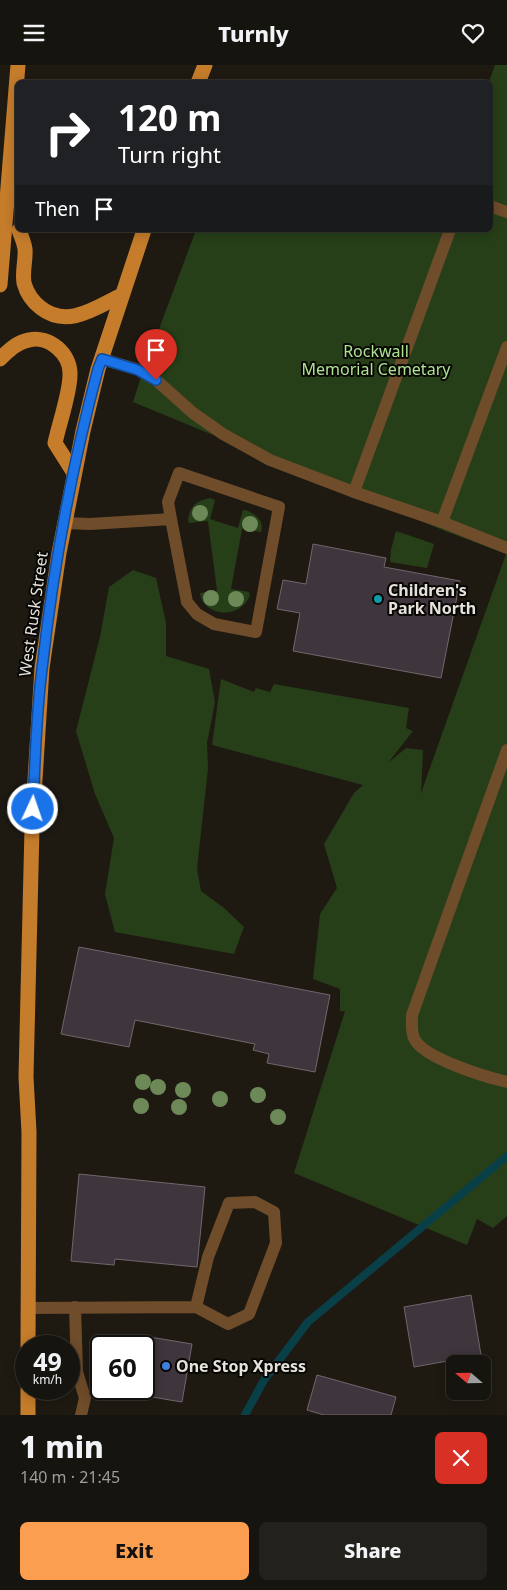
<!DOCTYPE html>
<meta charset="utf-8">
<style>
body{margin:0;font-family:"Noto Sans",sans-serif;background:#23211c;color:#f1f3f6;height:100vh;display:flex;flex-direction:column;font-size:19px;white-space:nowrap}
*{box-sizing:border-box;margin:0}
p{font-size:16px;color:#9e9e9e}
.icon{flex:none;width:28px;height:28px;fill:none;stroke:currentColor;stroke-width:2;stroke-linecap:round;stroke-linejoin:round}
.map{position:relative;height:1350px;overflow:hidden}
.drawer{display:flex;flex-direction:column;background:#16140e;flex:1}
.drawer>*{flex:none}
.top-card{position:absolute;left:15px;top:15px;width:478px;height:152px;border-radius:8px;box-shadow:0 2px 12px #0003,0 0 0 1px #35332e;background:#202124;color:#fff;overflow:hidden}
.needle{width:32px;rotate:290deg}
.tools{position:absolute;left:446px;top:1290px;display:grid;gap:10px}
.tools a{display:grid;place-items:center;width:45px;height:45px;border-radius:8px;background:#16140e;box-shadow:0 2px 12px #0003,0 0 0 1px #35332e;font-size:25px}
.speed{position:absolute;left:15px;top:1270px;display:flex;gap:10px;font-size:25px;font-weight:700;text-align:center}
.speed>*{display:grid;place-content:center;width:65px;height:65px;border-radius:50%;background:#16140e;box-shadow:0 2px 12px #0003,0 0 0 1px #35332e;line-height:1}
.speed small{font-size:12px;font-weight:400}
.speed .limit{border:2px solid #111;border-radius:8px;background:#fff;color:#111}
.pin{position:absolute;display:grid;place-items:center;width:42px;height:42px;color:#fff;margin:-51px -21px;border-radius:50% 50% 50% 0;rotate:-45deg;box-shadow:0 0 5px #0007}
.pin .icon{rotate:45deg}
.me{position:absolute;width:55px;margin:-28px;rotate:3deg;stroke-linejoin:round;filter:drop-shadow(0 0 4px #0008)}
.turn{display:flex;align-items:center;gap:18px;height:105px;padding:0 20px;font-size:22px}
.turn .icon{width:65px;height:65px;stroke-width:2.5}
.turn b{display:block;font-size:35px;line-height:42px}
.then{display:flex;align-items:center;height:48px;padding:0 20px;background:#0003;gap:10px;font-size:19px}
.round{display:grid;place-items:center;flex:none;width:52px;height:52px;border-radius:8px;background:#23211c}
.headline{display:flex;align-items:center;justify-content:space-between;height:85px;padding:0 20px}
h1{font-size:30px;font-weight:800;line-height:38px}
.cta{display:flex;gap:10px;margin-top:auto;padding:10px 20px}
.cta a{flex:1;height:58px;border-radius:8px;background:#fb9e50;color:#111;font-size:20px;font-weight:800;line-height:58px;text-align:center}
.cta a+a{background:#23211c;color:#f1f3f6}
header{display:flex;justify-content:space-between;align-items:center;height:65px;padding:0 20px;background:#16140e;font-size:22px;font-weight:800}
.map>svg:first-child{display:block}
.green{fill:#263f18}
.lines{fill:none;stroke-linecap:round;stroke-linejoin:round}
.stream{stroke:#094048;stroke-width:8}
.building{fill:#3f353c;stroke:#70666d}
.lane{stroke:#6f4c2a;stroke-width:12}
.primary{stroke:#c57c2b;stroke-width:15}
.tree{fill:#6d8958}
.route-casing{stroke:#114b97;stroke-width:12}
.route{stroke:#1a73e8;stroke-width:9}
.culture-dot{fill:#0f9aa8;stroke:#070603;stroke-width:2}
.shop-dot{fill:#3f7fe0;stroke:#070603;stroke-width:2}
.labels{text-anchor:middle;stroke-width:4;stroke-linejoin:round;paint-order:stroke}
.park-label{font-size:16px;fill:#ade392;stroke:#070603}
.poi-label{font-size:16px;font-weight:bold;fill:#e5e2dc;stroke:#070603;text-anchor:start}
.street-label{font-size:16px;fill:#e5e2dc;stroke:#070603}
</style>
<header><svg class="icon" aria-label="menu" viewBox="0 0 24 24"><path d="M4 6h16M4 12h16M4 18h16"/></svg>Turnly<svg class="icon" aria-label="heart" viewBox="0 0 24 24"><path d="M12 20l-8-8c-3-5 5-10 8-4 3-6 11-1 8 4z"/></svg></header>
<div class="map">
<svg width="507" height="1350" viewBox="0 0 507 1350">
<rect width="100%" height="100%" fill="#1e1a12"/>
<!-- green -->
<g class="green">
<polygon points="495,0 507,0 507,1151 493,1163 477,1154 467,1180 294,1108 345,946 340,946 340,924 313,914 320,849 337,823 324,779 354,728 363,720 212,680 221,614 254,627 256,623 270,627 274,619 409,643 406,663 413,666 388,698 406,683 423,685 421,728 506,489 445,466 133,337 141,312 196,165 490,165 489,17"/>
<path d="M 210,433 L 215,435 L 210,454 L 238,463 L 243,445 L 245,445 C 255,448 265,456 261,467 L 242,464 L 231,524 L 249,527 L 250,530 C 241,556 202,551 200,528 L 217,526 L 208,456 L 189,458 L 188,455 C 190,441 196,436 210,433 Z"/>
<polygon points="396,466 434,479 427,503 390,497 391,485"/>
<polygon points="133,505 156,513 166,558 166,591 209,604 215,637 207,678 208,703 197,804 201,826 224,843 244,862 234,889 115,867 105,829 114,773 95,729 76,666 100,572 109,522"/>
</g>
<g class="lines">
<!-- stream -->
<polyline class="stream" points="245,1350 264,1315 308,1257 507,1091"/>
</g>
<!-- building -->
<g class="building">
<polygon points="313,479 386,493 384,502 460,516 441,613 293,586 300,548 277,544 283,515 306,519"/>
<polygon points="79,882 330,930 315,1007 267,998 269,989 253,985 255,979 135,955 129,982 61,969"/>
<polygon points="79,1109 205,1122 197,1202 115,1194 114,1200 71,1196"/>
<polygon points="471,1230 481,1290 414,1302 404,1242"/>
<polygon points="144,1271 192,1279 182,1337 152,1332 144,1320"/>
<polygon points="317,1310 396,1332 391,1350 324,1350 307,1345"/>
</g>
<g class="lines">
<!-- lane -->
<g class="lane">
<polyline points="490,141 507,147"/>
<polyline points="102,294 139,305 156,315 193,348 223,369 270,395 354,427 442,457 507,483"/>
<polyline points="354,427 450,165"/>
<polyline points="442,457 507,282"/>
<polyline points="65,458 90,459 171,454 168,437 179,408 279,442 256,567 214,559 197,549 187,537 171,454"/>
<path d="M 507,685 L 412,950 C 412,957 411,967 414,973 C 422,993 486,1012 507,1017"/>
<polyline points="75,1242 77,1307 85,1333 81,1350"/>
<polyline points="28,1243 196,1242 208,1192 229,1138 255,1137 274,1147 276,1178 249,1249 228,1259 196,1242"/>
</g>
<!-- primary -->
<g class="primary">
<polyline points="198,18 205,0"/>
<path d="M 19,165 C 21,171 24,177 25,184 C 26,195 22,206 24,218 C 27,229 33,237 41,243 C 68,264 97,242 122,230"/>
<polyline points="0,220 18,0"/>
<path d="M 0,294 C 8,286 17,277 29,275 C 49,270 71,289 70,310 C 70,328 59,359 55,378 L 74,408"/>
<polyline points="28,1281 29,1067 26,1012 32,763 42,603 59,488 83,366 98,304 144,165"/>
<polyline points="28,1350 28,1324"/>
</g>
</g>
<!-- trees -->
<g class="tree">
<circle cx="200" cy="448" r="8"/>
<circle cx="250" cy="459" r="8"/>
<circle cx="211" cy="533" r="8"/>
<circle cx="236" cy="534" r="8"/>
<circle cx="143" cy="1017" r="8"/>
<circle cx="158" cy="1022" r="8"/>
<circle cx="183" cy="1025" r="8"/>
<circle cx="258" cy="1030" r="8"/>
<circle cx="220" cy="1034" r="8"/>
<circle cx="141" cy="1041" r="8"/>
<circle cx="179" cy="1042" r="8"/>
<circle cx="278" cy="1052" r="8"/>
</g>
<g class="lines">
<defs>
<path id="route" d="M 33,744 C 35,698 36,650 42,604 C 53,504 72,401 98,304 L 102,294 L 138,305 L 156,315"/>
</defs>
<!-- route casing -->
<use href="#route" class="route-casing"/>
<!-- route -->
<use href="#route" class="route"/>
</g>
<!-- markers -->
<circle class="culture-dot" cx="378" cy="534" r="5"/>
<circle class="shop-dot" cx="166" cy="1301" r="5"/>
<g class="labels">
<!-- park labels -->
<g class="park-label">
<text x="376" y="292">Rockwall<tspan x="376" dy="18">Memorial Cemetary</tspan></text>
</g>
<!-- poi labels -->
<g class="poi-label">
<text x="388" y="531">Children's<tspan x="388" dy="18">Park North</tspan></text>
<text x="176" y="1307">One Stop Xpress</text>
</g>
<!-- street labels -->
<g class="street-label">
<text transform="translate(33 549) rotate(-82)" y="6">West Rusk Street</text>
</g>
</g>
</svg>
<div class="tools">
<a><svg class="needle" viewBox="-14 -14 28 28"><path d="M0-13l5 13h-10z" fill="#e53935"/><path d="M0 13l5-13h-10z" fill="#9e9e9e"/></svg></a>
</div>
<div class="speed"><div>49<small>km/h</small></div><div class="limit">60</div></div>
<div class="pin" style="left:156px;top:315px;background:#d93025"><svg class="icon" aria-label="arrive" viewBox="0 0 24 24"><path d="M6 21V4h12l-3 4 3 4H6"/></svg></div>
<svg class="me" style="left:33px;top:744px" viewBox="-20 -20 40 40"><circle r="17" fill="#1a73e8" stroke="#fff" stroke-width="3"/><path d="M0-11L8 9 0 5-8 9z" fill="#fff"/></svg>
<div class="top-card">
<div class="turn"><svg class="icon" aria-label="right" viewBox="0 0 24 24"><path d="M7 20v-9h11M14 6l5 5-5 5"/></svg><div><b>120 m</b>Turn right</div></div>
<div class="then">Then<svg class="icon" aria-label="arrive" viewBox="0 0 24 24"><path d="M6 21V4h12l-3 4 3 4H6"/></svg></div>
</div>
</div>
<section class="drawer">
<div class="headline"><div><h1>1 min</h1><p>140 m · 21:45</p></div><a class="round" style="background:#d93025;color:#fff"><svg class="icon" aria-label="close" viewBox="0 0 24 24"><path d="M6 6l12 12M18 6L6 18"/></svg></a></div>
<div class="cta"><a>Exit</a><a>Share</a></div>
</section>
